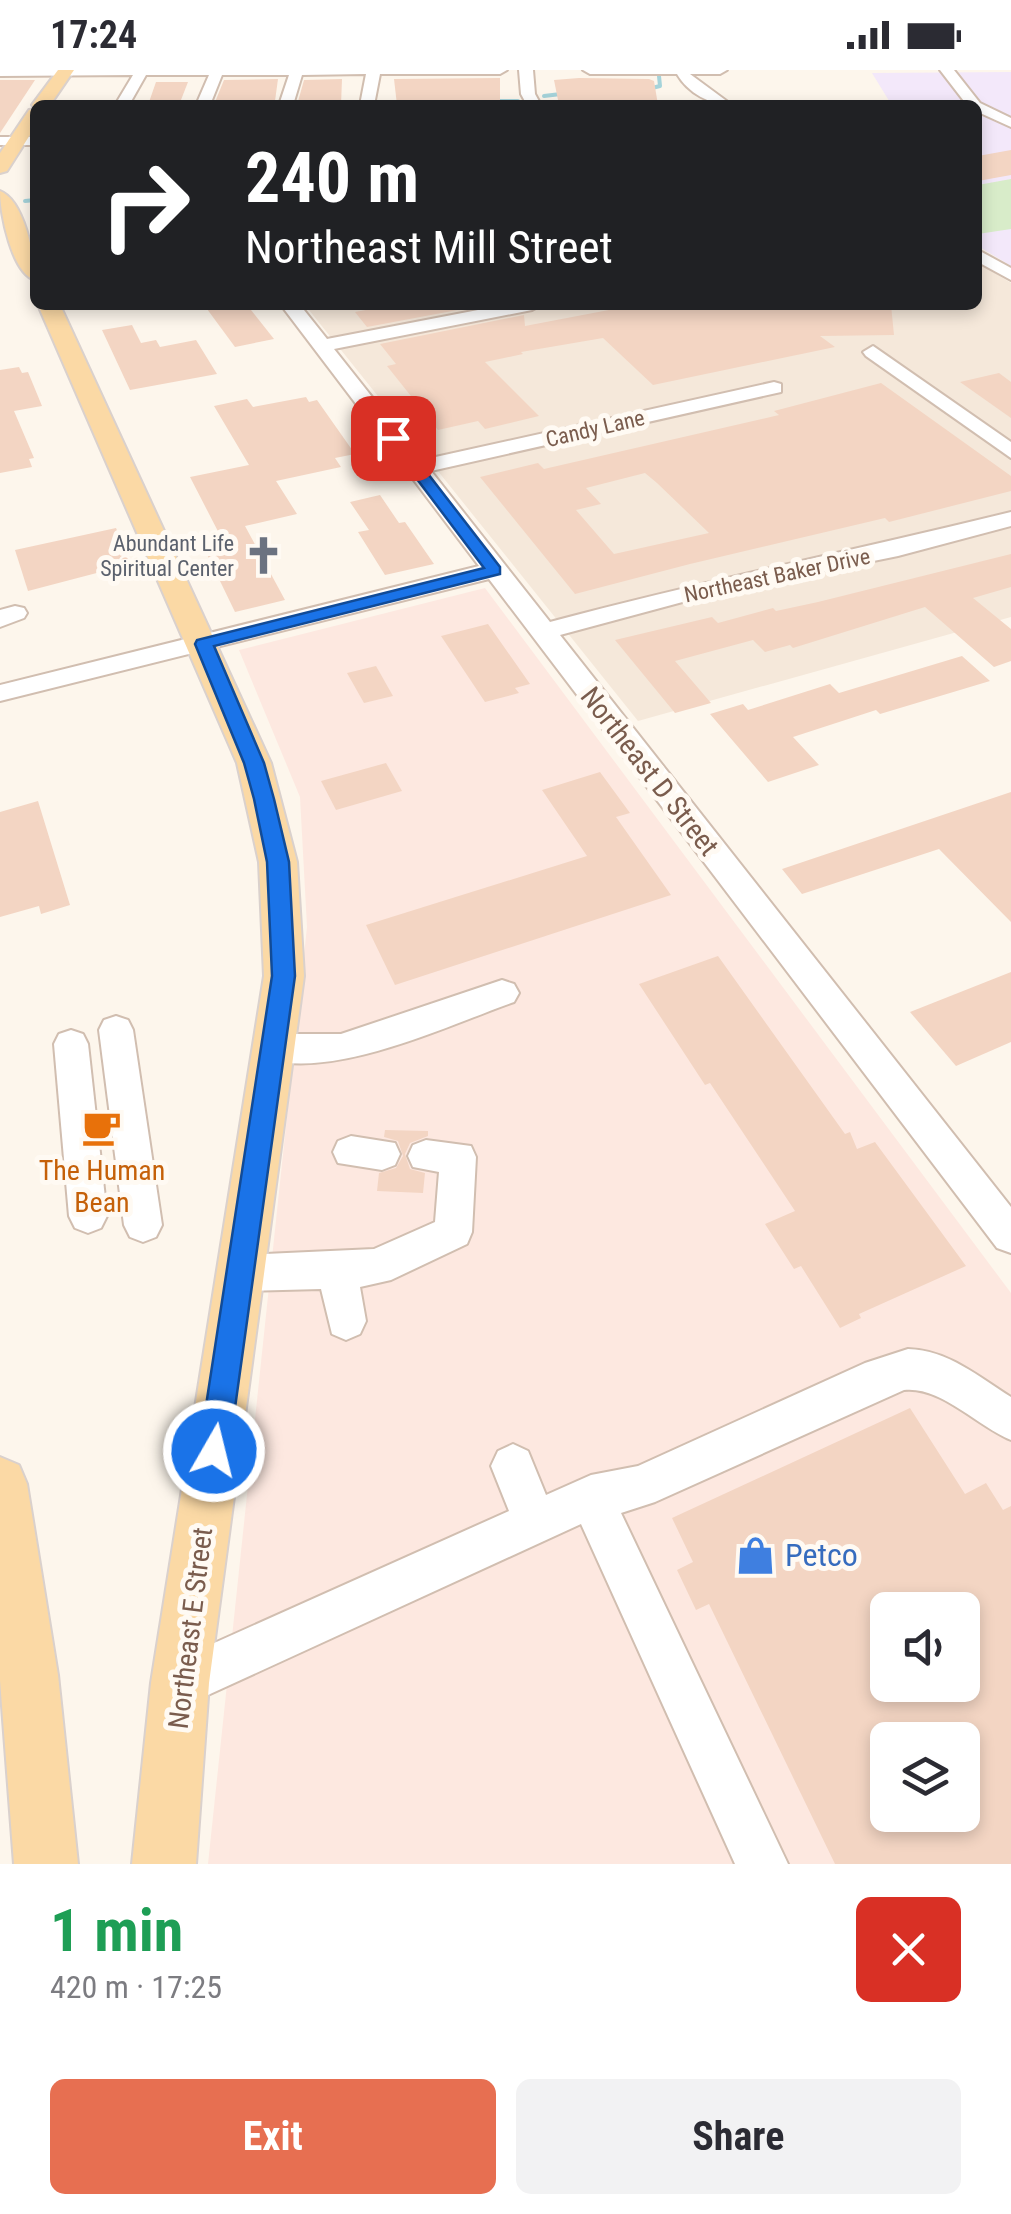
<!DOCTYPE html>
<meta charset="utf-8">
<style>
body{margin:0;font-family:"Roboto Condensed",sans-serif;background:#f2f2f3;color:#2b2b33;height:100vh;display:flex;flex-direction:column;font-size:38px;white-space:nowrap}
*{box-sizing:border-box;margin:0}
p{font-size:32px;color:#7c7c81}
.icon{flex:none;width:55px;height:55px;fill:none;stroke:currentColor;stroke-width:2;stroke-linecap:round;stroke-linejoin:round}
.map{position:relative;height:1794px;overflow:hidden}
.side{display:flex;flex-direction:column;background:#fff;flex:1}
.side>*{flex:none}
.hud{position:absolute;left:30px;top:30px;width:952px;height:210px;border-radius:15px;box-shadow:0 5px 15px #0003;background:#202124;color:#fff;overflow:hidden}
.controls{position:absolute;left:870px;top:1522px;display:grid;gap:20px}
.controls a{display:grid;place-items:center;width:110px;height:110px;border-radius:15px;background:#fff;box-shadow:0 5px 15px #0003;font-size:50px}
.pin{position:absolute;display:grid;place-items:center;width:85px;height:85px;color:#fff;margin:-42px;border-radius:20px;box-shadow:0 5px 15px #0006}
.me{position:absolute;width:110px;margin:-55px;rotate:8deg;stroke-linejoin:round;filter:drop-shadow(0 0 8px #0008)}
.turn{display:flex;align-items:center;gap:35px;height:210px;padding:0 50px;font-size:45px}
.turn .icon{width:130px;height:130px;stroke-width:2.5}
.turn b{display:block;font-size:70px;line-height:85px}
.round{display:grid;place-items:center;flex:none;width:105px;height:105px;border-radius:15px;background:#f2f2f3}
.headline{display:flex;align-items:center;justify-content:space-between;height:170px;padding:0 50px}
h1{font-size:60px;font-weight:700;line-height:75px;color:#1e9e55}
.cta{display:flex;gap:20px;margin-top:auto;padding:20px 50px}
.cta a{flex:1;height:115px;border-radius:15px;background:#e76f51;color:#fff;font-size:40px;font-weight:700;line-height:115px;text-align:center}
.cta a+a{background:#f2f2f3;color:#2b2b33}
.status{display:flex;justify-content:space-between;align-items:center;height:70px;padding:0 50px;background:#fff;direction:ltr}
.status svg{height:28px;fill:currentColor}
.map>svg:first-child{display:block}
.residential{fill:#f5e8da}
.commercial{fill:#fde8e0;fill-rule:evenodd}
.education{fill:#f3e8fa}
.green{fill:#d8ecc9}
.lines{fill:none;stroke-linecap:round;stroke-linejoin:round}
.stream{stroke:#a5d3da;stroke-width:4}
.building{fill:#f3d5c3;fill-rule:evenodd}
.minor-casing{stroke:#d1beb0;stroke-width:4}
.major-casing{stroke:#dad1cd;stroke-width:4}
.minor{fill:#fff;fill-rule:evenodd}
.major{fill:#fbd9a5;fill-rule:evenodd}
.route{fill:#1a73e8;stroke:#114b97;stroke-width:2.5}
.labels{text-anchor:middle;stroke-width:10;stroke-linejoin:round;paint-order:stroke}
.far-street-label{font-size:22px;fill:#7a5c4d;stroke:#fffaf3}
.far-worship-label{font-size:22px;fill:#5b616d;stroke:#fffaf3;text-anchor:end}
.street-label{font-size:28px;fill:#7a5c4d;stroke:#fffaf3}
.food-label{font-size:28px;fill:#c56008;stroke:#fffaf3}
.near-shop-label{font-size:32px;fill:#366cbe;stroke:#fffaf3;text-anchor:start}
</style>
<div class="status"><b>17:24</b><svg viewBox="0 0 49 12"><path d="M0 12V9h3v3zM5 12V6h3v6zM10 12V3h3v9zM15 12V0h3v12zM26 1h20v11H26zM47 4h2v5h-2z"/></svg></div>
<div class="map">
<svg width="1011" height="1794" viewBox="0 0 1011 1794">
<rect width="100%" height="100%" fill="#fdf6ec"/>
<!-- residential -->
<polygon class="residential" points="978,193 1011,213 1011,547 638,651 305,235 978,235"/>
<!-- commercial -->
<path class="commercial" d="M 485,518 L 1011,1223 L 1011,1794 L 208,1794 L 307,857 L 300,727 L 239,580 ZM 888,1540 L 962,1540 L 962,1615 L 888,1615 ZM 888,1670 L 962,1670 L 962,1745 L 888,1745 Z"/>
<!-- education -->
<polygon class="education" points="1011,2 1011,196 978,176 978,35 885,35 891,34 872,3"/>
<!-- green -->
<polygon class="green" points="1011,109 1011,159 978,164 978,115"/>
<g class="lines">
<!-- stream -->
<g class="stream">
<polyline points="644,20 660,16 659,6"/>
<polyline points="544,26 569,23"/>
<polyline points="491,31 518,31"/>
<polyline points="25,131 35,130"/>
</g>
</g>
<!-- building -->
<g class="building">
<polygon points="500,8 500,35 397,35 394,9"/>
<polygon points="579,8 649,9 654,11 658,35 559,35 554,10"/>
<polygon points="278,9 275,31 215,32 224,10"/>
<polygon points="342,9 341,35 297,35 304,10"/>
<polygon points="0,10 35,10 0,63"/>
<polygon points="156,12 188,12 179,35 148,35"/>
<polygon points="1011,80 1011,105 978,111 978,86"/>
<polygon points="226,235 247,235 274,269 235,277 207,239"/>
<polygon points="368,235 484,235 367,257 355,242 371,239"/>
<polygon points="635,235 891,235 894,265 820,266 835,277 653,315 603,268 521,282 523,284 485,292 539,346 485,359 478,351 438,360 387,296 396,294 380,274 524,245 525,256"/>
<polygon points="132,255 141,273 156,270 160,277 196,270 217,304 130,320 102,260"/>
<polygon points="19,297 22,303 28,302 42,336 14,341 34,388 29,389 32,397 0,403 0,300"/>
<polygon points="999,303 1011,312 1011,348 960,312"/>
<path d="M 881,313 L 1011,406 L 1011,421 L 889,452 L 885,448 L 690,494 L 575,524 L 480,407 L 538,393 L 544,399 L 779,345 L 774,341 ZM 645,403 L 657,413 L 709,463 L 614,484 L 576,440 L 601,434 L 586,418 Z"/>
<polygon points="306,327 309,332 317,330 355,384 335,388 341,397 276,411 297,444 245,456 285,530 235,542 204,478 224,473 190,407 249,395 214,336 247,329 253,337"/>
<polygon points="380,425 399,453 405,452 434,494 385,505 358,462 369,460 350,432"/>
<polygon points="116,458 131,494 28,521 15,480"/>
<polygon points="1011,484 1011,517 973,528 1011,559 1011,591 994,597 925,537 793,578 790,575 765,582 753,570 675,591 711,633 675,643 615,570 712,547 718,553 773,538 776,541 818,532"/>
<polygon points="488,554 530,614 515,618 519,623 485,632 441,566"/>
<polygon points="962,586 990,611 880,644 876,640 793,667 819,695 768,712 710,644 743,634 748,640 830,614 839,623"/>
<polygon points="376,596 393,626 364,633 347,603"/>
<polygon points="386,693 402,721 336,740 321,711"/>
<polygon points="600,702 630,743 616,747 671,825 395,915 366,855 587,786 542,720"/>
<polygon points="1011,722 1011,852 939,779 802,824 782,799"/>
<polygon points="38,731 70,835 41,844 39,836 0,847 0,742"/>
<polygon points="718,886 845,1064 850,1062 857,1079 875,1072 966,1196 859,1244 861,1248 840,1258 801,1196 794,1199 765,1154 795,1141 710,1013 705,1015 639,914"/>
<polygon points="1011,902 1011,972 956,996 910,942"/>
<polygon points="385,1060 428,1061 428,1066 410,1073 405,1084 410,1099 425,1103 423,1123 377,1121 379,1103 396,1098 403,1086 398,1071 384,1067"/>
<path d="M 910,1338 L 965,1424 L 986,1413 L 1003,1440 L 1011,1436 L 1011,1794 L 835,1794 L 709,1534 L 696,1540 L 677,1500 L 693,1492 L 672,1448 ZM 888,1540 L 962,1540 L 962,1615 L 888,1615 ZM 888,1670 L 962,1670 L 962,1745 L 888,1745 Z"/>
</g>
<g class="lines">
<defs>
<g id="minor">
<polygon points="0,0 507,0 500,4 380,4 374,35 360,35 366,4 302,5 293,35 279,35 289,5 222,5 210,35 196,35 209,5 146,5 129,35 115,35 133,5 0,6"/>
<polygon points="519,0 533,0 535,24 541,35 527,35 521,24"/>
<path d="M 583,0 L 727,0 L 720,4 L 690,4 L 732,35 C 710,35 688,23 677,4 L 590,4 Z"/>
<polygon points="940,0 954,0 980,33 1011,48 1011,57 978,42 978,35 967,35"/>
<rect x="0" y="67" width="35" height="8"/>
<polygon points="978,180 1011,198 1011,210 978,192"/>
<path d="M 281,235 L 300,235 L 327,269 L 504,235 L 541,235 L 532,240 L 334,279 L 422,390 L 774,312 L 781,314 L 781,322 L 431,401 L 550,552 C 703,511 857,480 1011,442 L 1011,456 L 898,486 L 716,523 L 560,565 L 1011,1137 L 1011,1183 L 997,1178 L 489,509 L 0,631 L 0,615 L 479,496 Z"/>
<polygon points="873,276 1011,372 1011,388 866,286 863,282"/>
<polygon points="15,536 24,538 27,543 24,548 0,557 0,540"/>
<path d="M 502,910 L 514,914 L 519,923 L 514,932 C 446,956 332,1011 263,988 L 258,978 L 263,968 L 275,964 L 341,964 Z"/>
<polygon points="116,946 128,950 133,960 162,1155 156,1167 143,1172 130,1167 124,1155 99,960 104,950"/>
<polygon points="71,960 83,964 88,974 107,1146 101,1158 88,1163 75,1158 69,1146 54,974 59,964"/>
<polygon points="351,1066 395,1073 400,1084 395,1095 382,1100 338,1093 333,1082 338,1071"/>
<polygon points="426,1070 471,1076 476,1087 472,1162 467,1174 391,1210 360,1217 366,1251 360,1264 346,1270 332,1264 321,1219 241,1221 227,1216 221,1203 227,1190 241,1185 374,1179 435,1152 439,1102 413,1097 408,1086 413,1075"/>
<path d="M 908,1279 C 948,1280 979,1307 1011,1327 L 1011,1370 C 977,1356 941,1316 904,1320 L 655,1432 L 621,1443 L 788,1794 L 735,1794 L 581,1454 L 197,1630 L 180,1637 L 163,1630 L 156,1613 L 163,1596 L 509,1441 L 491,1396 L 498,1381 L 513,1374 L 528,1381 L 546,1425 L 591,1405 L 638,1396 L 865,1293 Z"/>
</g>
<g id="major">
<polygon points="58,0 74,0 50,35 35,35 35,39 32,35"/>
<polygon points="35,39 35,57 7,101 0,103 0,83 29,40"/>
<path d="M 0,121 C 24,130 35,187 35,210 C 12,204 0,143 0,121 Z"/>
<polygon points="38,235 60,235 271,693 297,792 304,906 209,1613 196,1794 132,1794 151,1613 264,906 259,792 237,693"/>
<polygon points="0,1387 19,1395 27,1414 58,1605 78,1794 14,1794 0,1610"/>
</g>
</defs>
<!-- minor casing -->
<use href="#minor" class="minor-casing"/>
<!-- major casing -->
<use href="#major" class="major-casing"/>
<!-- minor -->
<use href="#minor" class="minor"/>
<!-- major -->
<use href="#major" class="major"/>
</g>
<!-- route -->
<polygon class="route" points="393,363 398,365 500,497 500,504 214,576 264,693 274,729 289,792 295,906 229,1381 225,1392 214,1396 203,1392 199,1381 272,906 267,792 254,729 244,693 195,574 197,570 484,498 386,368"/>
<!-- icons -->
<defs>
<symbol id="church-bare" viewBox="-9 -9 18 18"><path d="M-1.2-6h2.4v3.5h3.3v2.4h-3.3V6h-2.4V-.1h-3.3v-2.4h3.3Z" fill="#6b7280" stroke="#fffaf3" stroke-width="2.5" paint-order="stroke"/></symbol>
<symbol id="cafe-bare" viewBox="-9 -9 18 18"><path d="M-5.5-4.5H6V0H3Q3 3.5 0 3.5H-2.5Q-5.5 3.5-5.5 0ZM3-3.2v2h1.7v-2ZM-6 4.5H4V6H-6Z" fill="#e8710a" stroke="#fffaf3" stroke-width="2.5" paint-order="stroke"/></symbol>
<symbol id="shop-bare" viewBox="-9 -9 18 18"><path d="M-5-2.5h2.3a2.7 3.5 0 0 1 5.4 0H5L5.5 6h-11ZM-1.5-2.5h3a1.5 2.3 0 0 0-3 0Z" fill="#3f7fe0" stroke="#fffaf3" stroke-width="2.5" paint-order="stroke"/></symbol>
</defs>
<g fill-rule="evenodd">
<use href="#church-bare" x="236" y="458" width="55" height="55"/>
<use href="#cafe-bare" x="74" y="1030" width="55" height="55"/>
<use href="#shop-bare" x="728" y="1458" width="55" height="55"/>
</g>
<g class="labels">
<!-- far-street labels -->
<g class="far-street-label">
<text transform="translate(595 358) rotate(-13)" y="8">Candy Lane</text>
<text transform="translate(777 505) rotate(-12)" y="8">Northeast Baker Drive</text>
</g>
<!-- far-worship labels -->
<g class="far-worship-label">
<text x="234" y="481">Abundant Life<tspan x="234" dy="25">Spiritual Center</tspan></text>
</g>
<!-- street labels -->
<g class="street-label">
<text transform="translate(650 701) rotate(52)" y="10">Northeast D Street</text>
<text transform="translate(190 1558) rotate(-83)" y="10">Northeast E Street</text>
</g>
<!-- food labels -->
<g class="food-label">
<text x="102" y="1110">The Human<tspan x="102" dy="32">Bean</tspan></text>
</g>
<!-- near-shop labels -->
<g class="near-shop-label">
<text x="785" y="1496">Petco</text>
</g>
</g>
</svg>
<div class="controls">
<a><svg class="icon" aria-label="sound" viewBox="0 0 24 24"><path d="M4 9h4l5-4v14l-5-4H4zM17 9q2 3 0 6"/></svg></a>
<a><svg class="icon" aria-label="layers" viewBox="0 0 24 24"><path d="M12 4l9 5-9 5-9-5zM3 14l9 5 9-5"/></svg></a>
</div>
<div class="pin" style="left:393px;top:368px;background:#d93025"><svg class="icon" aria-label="arrive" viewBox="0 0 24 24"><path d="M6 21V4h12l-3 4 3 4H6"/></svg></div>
<svg class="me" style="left:214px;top:1381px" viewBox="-20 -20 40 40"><circle r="17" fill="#1a73e8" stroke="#fff" stroke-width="3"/><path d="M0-11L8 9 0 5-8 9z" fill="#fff"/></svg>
<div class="hud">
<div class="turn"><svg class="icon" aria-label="right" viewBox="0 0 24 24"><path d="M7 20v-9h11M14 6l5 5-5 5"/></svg><div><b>240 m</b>Northeast Mill Street</div></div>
</div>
</div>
<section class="side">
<div class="headline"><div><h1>1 min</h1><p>420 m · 17:25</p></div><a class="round" style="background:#d93025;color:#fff"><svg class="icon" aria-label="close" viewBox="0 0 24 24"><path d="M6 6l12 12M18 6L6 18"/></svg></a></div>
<div class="cta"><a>Exit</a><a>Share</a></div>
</section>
